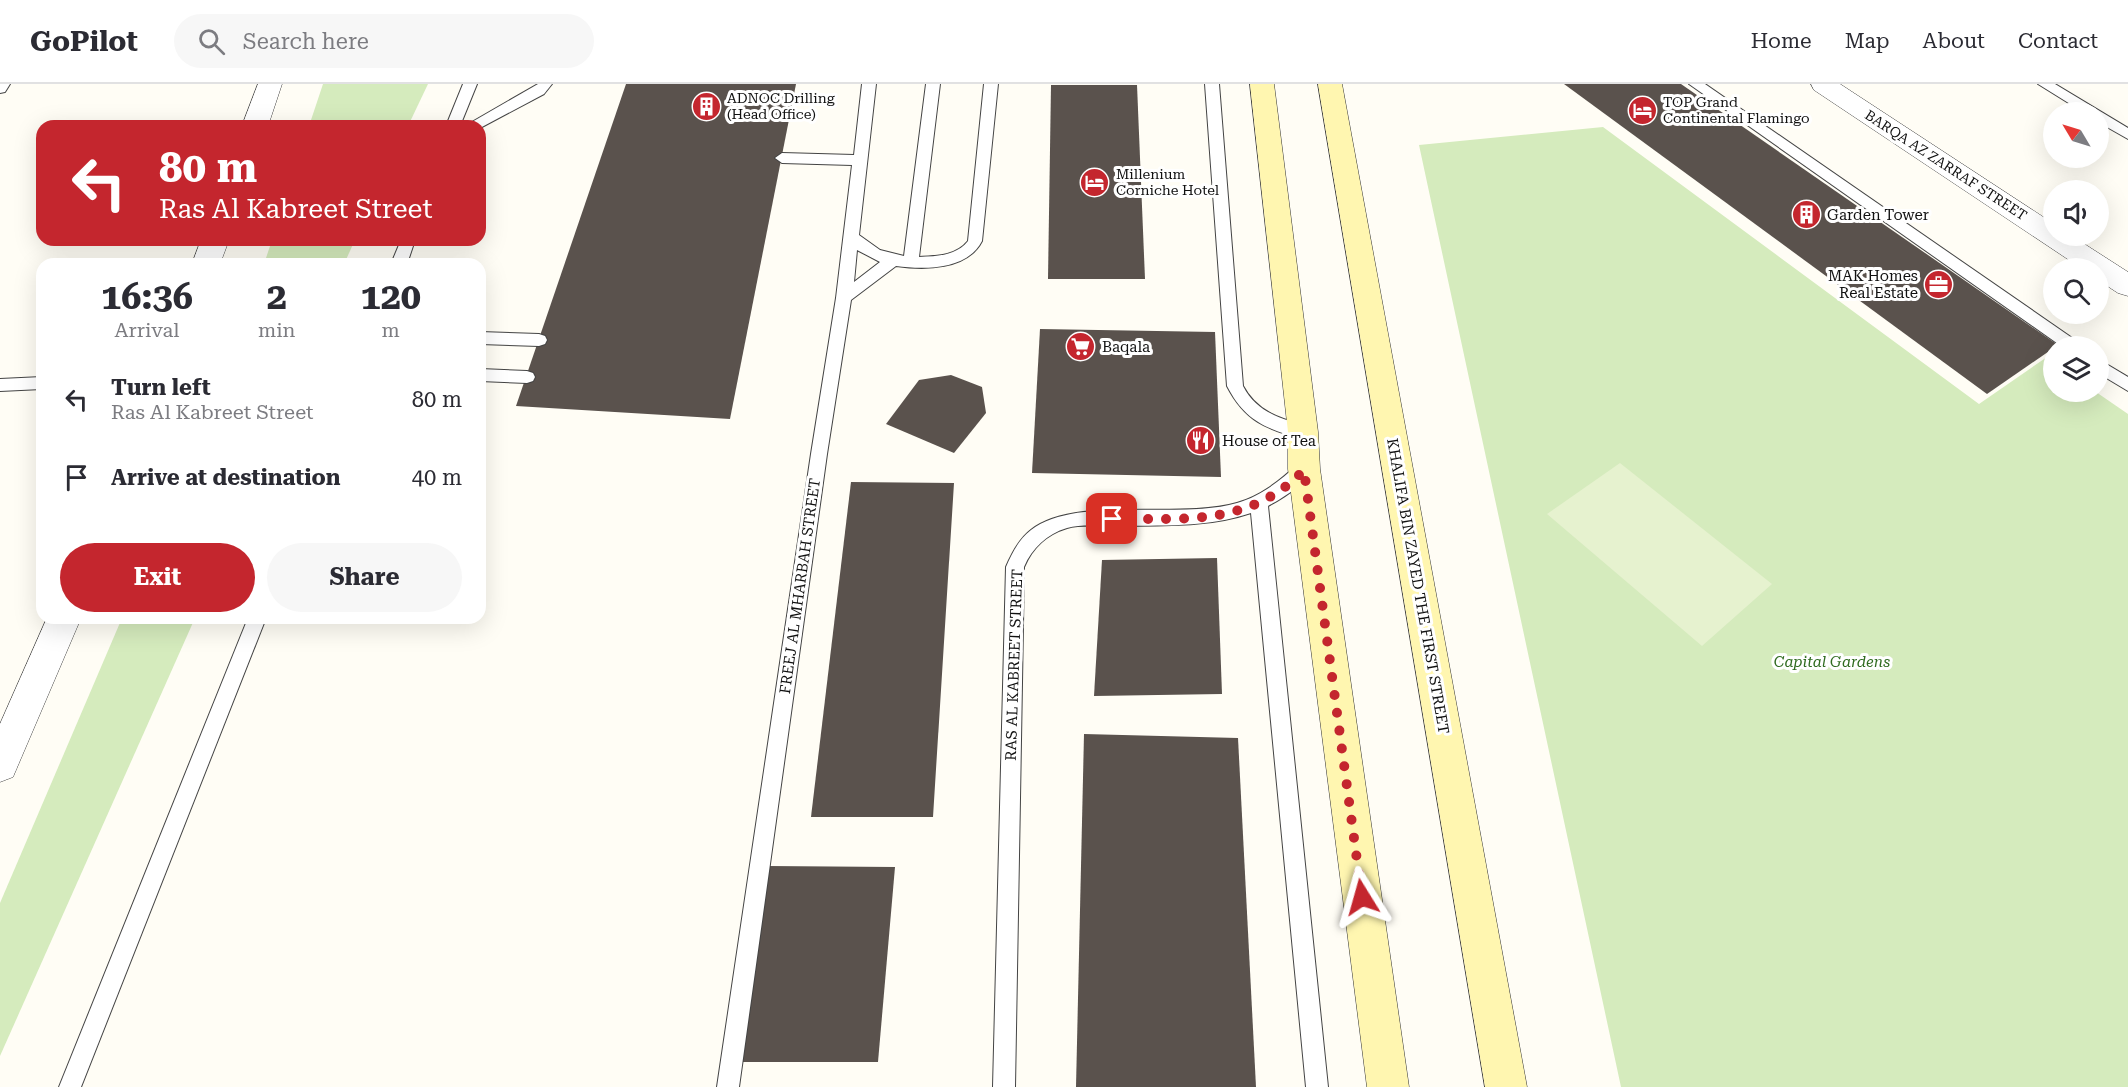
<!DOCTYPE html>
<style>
body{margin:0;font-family:"Roboto Serif",serif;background:#f7f7f7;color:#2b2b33;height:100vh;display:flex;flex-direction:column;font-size:22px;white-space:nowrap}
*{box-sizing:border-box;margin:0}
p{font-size:20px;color:#7c7c81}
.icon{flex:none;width:33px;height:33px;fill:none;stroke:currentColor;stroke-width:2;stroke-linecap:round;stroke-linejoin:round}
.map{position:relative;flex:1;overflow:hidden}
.drawer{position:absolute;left:36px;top:174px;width:450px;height:366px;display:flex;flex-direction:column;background:#fff;border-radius:18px;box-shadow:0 6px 24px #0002}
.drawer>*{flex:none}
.guide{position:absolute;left:36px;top:36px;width:450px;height:126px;border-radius:18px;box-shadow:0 6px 24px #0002;background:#c4262e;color:#fff;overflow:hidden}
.needle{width:39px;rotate:308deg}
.controls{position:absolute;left:2043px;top:18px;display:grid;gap:12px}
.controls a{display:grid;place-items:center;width:66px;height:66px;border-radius:50%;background:#fff;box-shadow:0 6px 24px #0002;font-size:30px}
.pin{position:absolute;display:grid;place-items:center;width:51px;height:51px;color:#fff;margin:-26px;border-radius:12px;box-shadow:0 3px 9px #0006}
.me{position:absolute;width:66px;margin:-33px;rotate:352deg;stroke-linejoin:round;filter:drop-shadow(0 0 4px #0008)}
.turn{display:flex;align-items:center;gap:21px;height:126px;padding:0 24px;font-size:27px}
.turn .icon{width:78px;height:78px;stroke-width:2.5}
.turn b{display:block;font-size:42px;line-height:51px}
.eta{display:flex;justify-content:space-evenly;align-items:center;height:102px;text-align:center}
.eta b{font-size:36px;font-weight:700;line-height:42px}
.action{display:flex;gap:12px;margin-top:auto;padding:12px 24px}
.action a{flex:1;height:69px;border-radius:36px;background:#c4262e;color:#fff;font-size:24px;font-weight:700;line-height:69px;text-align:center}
.action a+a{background:#f7f7f7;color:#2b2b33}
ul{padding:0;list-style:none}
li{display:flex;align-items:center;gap:18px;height:78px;padding:0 24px}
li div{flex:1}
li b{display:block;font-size:22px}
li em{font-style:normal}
header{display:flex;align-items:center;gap:36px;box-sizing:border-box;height:84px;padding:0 30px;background:#fff;border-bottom:2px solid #e1e1e2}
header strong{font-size:28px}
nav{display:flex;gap:33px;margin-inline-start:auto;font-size:21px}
.search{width:420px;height:54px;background:#f7f7f7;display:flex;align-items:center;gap:15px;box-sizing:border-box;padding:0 21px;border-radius:33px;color:#7c7c81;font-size:22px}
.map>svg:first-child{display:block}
.green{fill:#d5ebbd}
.pitch{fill:#e6f2cf}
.building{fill:#5a524d}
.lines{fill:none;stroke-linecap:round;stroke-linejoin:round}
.service-casing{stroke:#444;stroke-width:2}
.minor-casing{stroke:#444;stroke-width:1}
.secondary-casing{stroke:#333;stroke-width:1}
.service{fill:#fff;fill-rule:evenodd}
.minor{fill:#fff;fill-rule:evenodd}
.secondary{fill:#fff6b0;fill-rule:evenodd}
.route{stroke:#c4262e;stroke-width:10;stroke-dasharray:0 18}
.labels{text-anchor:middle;stroke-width:6;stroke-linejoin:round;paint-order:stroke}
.far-poi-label{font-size:14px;fill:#111;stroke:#fff;text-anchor:start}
.far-street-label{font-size:14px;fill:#111;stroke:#fff}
.poi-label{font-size:15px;fill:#111;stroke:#fff;text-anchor:start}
.street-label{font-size:15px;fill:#111;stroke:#fff}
.park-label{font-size:15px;font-style:italic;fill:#2f6b1f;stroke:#fff}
</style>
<header>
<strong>GoPilot</strong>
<div class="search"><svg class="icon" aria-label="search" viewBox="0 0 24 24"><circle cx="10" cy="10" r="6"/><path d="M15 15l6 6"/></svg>Search here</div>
<nav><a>Home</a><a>Map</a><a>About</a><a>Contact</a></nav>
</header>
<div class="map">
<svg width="2128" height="1003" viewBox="0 0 2128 1003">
<rect width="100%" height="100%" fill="#fffdf5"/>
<!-- green -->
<g class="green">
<polygon points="323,0 428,0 408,42 309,42"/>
<polygon points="1603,43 1979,320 2047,273 2053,278 2054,308 2096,308 2128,330 2128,1003 1621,1003 1419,61"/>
<polygon points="272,156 355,156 344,180 264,180"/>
<polygon points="122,534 195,534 0,972 0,819"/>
</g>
<!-- pitch -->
<polygon class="pitch" points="1620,379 1772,500 1702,562 1547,430"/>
<!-- building -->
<g class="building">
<polygon points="626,0 796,0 730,335 516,322"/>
<polygon points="1564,0 1681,0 2058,261 1987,310"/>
<polygon points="1051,1 1137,1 1145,195 1048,195"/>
<polygon points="1040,245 1215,248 1221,393 1032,389"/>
<polygon points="951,291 982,303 986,329 954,369 886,340 919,296"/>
<polygon points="851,398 954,399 933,733 811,733"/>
<polygon points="1217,474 1222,610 1094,612 1102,476"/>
<polygon points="1084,650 1238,654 1256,1003 1076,1003"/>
<polygon points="768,782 895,783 878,978 741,978"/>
</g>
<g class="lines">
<defs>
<g id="service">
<polygon points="0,0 10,0 5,8 0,9"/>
<polygon points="463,0 477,0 460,42 446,42"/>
<polygon points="538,0 552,0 544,10 480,44 465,42"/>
<path d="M 862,0 L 876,0 L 859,151 L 880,166 L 904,172 L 926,0 L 940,0 L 919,173 C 937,172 956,172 968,157 L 984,0 L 998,0 L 982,157 C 967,186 925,186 896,182 L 851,216 L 827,370 L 739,1003 L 717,1003 L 811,370 L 836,214 L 852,81 L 782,79 L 775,74 L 782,69 L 854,71 ZM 857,166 L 880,178 L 854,198 Z"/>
<path d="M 1205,0 L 1219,0 L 1243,302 C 1257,329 1282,335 1309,343 L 1311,348 L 1309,353 L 1303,355 C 1266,345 1245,337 1227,302 Z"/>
<polygon points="1689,0 1705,0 2078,258 2080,262 2061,262"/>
<polygon points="2038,0 2055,0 2128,44 2128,55 2098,38 2098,28 2083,28"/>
<polygon points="401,156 415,156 407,180 391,180"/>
<polygon points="480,248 539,250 545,252 547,256 545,260 539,262 480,260"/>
<polygon points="2098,275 2128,293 2128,307 2098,289"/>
<polygon points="480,285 527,287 533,289 535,293 533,297 527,299 480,297"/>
<polygon points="42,293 42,305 0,307 0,295"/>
<path d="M 1304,378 L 1310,380 L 1312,385 C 1304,401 1283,414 1268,422 L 1328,1003 L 1306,1003 L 1251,429 C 1207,444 1160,441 1114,442 C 1099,442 1081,440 1067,444 C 1047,450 1032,464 1024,483 L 1015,1003 L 993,1003 L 1006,483 C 1012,469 1019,455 1031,446 C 1076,411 1179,436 1237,419 C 1261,412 1280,397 1298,380 Z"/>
<polygon points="248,534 266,534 81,1003 59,1003"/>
</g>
<g id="minor">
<polygon points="258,0 282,0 268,42 242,42"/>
<polygon points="1811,0 1840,0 2054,140 2054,152 2072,152 2128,188 2128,212 2118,209 2098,196 2098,184 2081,184 1814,6"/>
<polygon points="201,156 229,156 220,180 192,180"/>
<polygon points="47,534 81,534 13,693 0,698 0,640"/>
</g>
<g id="secondary">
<polygon points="1250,0 1274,0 1318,348 1320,385 1409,1003 1367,1003 1288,385 1288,348"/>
<polygon points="1318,0 1342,0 1527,1003 1485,1003"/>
</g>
</defs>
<!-- service casing -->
<use href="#service" class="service-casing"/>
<!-- minor casing -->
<use href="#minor" class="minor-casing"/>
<!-- secondary casing -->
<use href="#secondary" class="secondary-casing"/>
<!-- service -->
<use href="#service" class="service"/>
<!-- minor -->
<use href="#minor" class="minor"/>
<!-- secondary -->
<use href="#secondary" class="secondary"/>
</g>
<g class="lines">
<!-- route -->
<path class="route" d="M 1112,435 C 1185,434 1249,443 1304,386 L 1362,813"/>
</g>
<!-- icons -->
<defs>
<symbol id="building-disc" viewBox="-11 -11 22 22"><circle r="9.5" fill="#c4262e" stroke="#fff"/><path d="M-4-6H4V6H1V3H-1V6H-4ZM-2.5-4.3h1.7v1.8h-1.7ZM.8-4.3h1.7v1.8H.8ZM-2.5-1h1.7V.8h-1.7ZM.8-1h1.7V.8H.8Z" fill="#fff"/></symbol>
<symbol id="hotel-disc" viewBox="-11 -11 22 22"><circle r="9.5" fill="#c4262e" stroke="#fff"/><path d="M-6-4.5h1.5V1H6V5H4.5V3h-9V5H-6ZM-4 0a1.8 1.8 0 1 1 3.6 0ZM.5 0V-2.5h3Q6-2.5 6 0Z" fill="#fff"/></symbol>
<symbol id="office-disc" viewBox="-11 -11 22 22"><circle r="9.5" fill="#c4262e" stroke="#fff"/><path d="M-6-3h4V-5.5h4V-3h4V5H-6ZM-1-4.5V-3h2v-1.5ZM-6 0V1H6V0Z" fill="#fff"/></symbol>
<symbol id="supermarket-disc" viewBox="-11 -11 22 22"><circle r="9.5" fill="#c4262e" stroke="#fff"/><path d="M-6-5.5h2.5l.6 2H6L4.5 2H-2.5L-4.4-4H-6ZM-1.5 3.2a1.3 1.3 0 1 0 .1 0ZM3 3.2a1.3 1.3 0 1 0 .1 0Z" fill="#fff"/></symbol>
<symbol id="restaurant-disc" viewBox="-11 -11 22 22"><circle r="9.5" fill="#c4262e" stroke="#fff"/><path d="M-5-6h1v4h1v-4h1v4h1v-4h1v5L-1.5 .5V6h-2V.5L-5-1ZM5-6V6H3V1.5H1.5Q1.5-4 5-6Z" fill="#fff"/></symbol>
</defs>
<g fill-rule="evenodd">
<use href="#building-disc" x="690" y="6" width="33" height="33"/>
<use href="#hotel-disc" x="1626" y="10" width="33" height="33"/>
<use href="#hotel-disc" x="1078" y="82" width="33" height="33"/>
<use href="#building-disc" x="1790" y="114" width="33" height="33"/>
<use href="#office-disc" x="1922" y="184" width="33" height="33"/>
<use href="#supermarket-disc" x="1064" y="246" width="33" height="33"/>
<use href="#restaurant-disc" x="1184" y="340" width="33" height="33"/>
</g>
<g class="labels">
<!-- far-poi labels -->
<g class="far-poi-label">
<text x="727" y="19">ADNOC Drilling<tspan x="727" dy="16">(Head Office)</tspan></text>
<text x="1663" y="23">TOP Grand<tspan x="1663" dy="16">Continental Flamingo</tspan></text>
<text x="1116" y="95">Millenium<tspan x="1116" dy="16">Corniche Hotel</tspan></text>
</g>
<!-- far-street labels -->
<g class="far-street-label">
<text transform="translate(1946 81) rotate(33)" y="5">BARQA AZ ZARRAF STREET</text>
</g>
<!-- poi labels -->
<g class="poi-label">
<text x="1827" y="136">Garden Tower</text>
<text x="1918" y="197" text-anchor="end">MAK Homes<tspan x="1918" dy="17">Real Estate</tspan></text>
<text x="1102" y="268">Baqala</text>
<text x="1222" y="362">House of Tea</text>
</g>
<!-- street labels -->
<g class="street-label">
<text transform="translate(800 502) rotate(-82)" y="5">FREEJ AL MHARBAH STREET</text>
<text transform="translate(1418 502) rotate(80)" y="5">KHALIFA BIN ZAYED THE FIRST STREET</text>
<text transform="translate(1014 581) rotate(-88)" y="5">RAS AL KABREET STREET</text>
</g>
<!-- park labels -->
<g class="park-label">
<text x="1832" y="583">Capital Gardens</text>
</g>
</g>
</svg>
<div class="controls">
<a><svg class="needle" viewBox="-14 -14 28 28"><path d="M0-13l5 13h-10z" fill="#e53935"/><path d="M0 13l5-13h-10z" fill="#7c7c81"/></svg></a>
<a><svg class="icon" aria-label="sound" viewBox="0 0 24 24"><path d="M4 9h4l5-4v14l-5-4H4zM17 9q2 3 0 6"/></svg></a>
<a><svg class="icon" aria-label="search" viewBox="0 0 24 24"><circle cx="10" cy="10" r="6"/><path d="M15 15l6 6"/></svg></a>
<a><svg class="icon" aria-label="layers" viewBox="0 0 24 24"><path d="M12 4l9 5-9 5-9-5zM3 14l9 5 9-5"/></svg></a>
</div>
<div class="pin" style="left:1112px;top:435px;background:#d93025"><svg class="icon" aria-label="arrive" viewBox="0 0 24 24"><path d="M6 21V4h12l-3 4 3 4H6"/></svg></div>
<svg class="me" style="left:1362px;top:813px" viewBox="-20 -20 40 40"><path d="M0-17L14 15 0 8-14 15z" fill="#c4262e" stroke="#fff" stroke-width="4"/></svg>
<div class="guide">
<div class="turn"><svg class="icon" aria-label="left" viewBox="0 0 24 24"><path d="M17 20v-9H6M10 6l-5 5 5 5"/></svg><div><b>80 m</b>Ras Al Kabreet Street</div></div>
</div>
<section class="drawer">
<div class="eta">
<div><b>16:36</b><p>Arrival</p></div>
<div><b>2</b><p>min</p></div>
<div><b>120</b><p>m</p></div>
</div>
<ul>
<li><svg class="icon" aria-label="left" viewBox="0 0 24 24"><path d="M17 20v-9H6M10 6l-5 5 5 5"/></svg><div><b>Turn left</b><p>Ras Al Kabreet Street</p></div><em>80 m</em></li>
<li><svg class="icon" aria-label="arrive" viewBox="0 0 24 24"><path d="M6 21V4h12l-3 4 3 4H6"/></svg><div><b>Arrive at destination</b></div><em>40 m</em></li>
</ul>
<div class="action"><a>Exit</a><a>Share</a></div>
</section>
</div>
